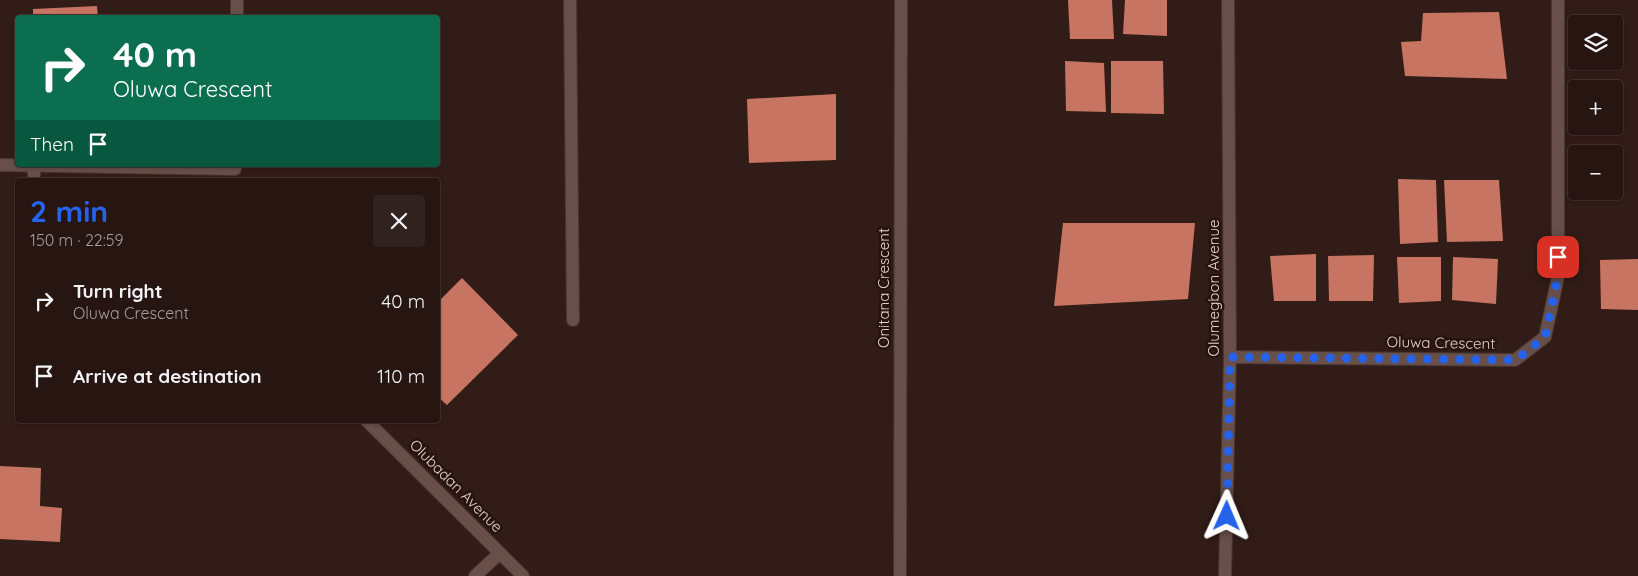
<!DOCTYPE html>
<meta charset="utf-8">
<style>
body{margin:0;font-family:Quicksand,sans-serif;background:#32221f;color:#f1f3f6;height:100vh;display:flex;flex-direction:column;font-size:19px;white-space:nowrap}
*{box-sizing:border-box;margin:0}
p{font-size:16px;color:#a49f9f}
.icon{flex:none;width:28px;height:28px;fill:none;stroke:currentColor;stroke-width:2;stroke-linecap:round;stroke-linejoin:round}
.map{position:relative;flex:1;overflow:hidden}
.sheet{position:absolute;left:15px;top:178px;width:425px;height:245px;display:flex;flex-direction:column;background:#261511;border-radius:5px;box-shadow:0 1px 4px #0004,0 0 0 1px #423431}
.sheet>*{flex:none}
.hud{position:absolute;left:15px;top:15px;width:425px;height:152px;border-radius:5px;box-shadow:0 1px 4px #0004,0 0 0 1px #423431;background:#0b6e4f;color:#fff;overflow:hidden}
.controls{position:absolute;left:1568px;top:15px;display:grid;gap:10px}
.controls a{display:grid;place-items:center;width:55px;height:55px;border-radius:5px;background:#261511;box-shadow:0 1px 4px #0004,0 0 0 1px #423431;font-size:25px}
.pin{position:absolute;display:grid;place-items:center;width:42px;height:42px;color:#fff;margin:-21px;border-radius:10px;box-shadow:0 2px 8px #0006}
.me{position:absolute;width:55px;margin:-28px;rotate:1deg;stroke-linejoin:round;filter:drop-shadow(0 0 4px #0008)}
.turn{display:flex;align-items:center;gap:18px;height:105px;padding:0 15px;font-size:22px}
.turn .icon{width:65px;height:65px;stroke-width:2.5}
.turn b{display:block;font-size:35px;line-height:42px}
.then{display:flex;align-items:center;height:48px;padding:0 15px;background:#0003;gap:10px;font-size:19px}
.round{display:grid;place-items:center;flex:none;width:52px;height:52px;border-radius:5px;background:#32221f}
.head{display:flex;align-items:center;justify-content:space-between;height:85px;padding:0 15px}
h1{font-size:30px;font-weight:700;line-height:38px;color:#2563eb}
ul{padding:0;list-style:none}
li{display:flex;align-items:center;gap:15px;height:75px;padding:0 15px}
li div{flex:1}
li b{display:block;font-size:19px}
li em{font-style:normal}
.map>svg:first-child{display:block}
.building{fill:#c77463}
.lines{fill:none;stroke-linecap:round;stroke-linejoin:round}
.street-casing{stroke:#483734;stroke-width:14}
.street{stroke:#684f49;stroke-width:12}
.route{stroke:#2563eb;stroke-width:9;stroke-dasharray:0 16.2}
.labels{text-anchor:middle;stroke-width:5;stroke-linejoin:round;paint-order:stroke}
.street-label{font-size:15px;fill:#e2d2cf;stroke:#27130e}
</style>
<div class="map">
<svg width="1638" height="576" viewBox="0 0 1638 576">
<rect width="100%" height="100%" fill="#321c17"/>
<!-- building -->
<g class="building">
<polygon points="1068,0 1112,0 1114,39 1070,39"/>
<polygon points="1125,0 1167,0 1167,36 1123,34"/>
<polygon points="97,6 98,18 33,18 33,9"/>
<polygon points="1499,12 1507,79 1405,76 1401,42 1421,41 1423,13"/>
<polygon points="1065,61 1104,63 1106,112 1066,111"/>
<polygon points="1111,61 1163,61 1164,114 1111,113"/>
<polygon points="836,94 836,160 749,163 747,99"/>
<polygon points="1398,179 1436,180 1438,242 1400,244"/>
<polygon points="1444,180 1499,180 1503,241 1447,242"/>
<polygon points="1063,223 1195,223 1188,299 1054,306"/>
<polygon points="1316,254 1316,301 1274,301 1270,256"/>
<polygon points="1374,255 1373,301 1329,301 1328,256"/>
<polygon points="1397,257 1441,257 1441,301 1399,303"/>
<polygon points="1453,257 1498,259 1496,304 1452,300"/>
<polygon points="1638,259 1638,310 1601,309 1600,260"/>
<polygon points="462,278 518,335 447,405 438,397 438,302"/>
<polygon points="0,466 41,468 40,506 62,508 60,542 0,539"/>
</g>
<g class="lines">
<defs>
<g id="street">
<polyline points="570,0 573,320"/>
<polyline points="237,18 237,0"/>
<polyline points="0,165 235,169"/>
<polyline points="34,180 34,166"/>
<polyline points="1230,357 1515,360 1545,337 1558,277 1558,0"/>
<polyline points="366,420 523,576"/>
<polyline points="475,576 500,553"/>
<polyline points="900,576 901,0"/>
<polyline points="1225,576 1230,357 1228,0"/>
</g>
</defs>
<!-- street casing -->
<use href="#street" class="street-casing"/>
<!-- street -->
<use href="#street" class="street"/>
</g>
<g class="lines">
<!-- route -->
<polyline class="route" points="1227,516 1230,357 1516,360 1545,337 1558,277 1558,257"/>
</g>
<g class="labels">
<!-- street labels -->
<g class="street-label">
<text transform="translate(884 288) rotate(-90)" y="5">Onitana Crescent</text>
<text transform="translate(1214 288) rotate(-90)" y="5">Olumegbon Avenue</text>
<text transform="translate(1441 343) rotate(1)" y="5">Oluwa Crescent</text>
<text transform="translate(456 486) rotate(45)" y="5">Olubadan Avenue</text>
</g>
</g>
</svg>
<div class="controls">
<a><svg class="icon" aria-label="layers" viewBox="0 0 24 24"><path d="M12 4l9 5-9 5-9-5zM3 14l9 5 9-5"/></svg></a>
<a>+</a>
<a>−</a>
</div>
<div class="pin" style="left:1558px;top:257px;background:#d93025"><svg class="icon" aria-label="arrive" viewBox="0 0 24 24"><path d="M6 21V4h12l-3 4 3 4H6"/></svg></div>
<svg class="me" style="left:1227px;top:516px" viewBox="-20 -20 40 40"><path d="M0-17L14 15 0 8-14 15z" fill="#2563eb" stroke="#fff" stroke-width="4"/></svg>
<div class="hud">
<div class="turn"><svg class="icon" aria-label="right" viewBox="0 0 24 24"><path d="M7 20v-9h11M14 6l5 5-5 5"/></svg><div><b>40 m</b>Oluwa Crescent</div></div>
<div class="then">Then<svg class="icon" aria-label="arrive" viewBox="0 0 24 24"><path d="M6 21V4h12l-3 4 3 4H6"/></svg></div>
</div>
<section class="sheet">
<div class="head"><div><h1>2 min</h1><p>150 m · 22:59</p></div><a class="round"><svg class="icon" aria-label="close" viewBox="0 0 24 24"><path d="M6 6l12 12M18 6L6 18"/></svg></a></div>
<ul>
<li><svg class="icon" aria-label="right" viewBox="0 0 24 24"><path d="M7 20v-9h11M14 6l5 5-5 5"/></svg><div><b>Turn right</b><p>Oluwa Crescent</p></div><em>40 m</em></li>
<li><svg class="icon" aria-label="arrive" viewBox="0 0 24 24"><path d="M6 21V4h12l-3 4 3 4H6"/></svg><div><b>Arrive at destination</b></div><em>110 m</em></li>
</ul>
</section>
</div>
